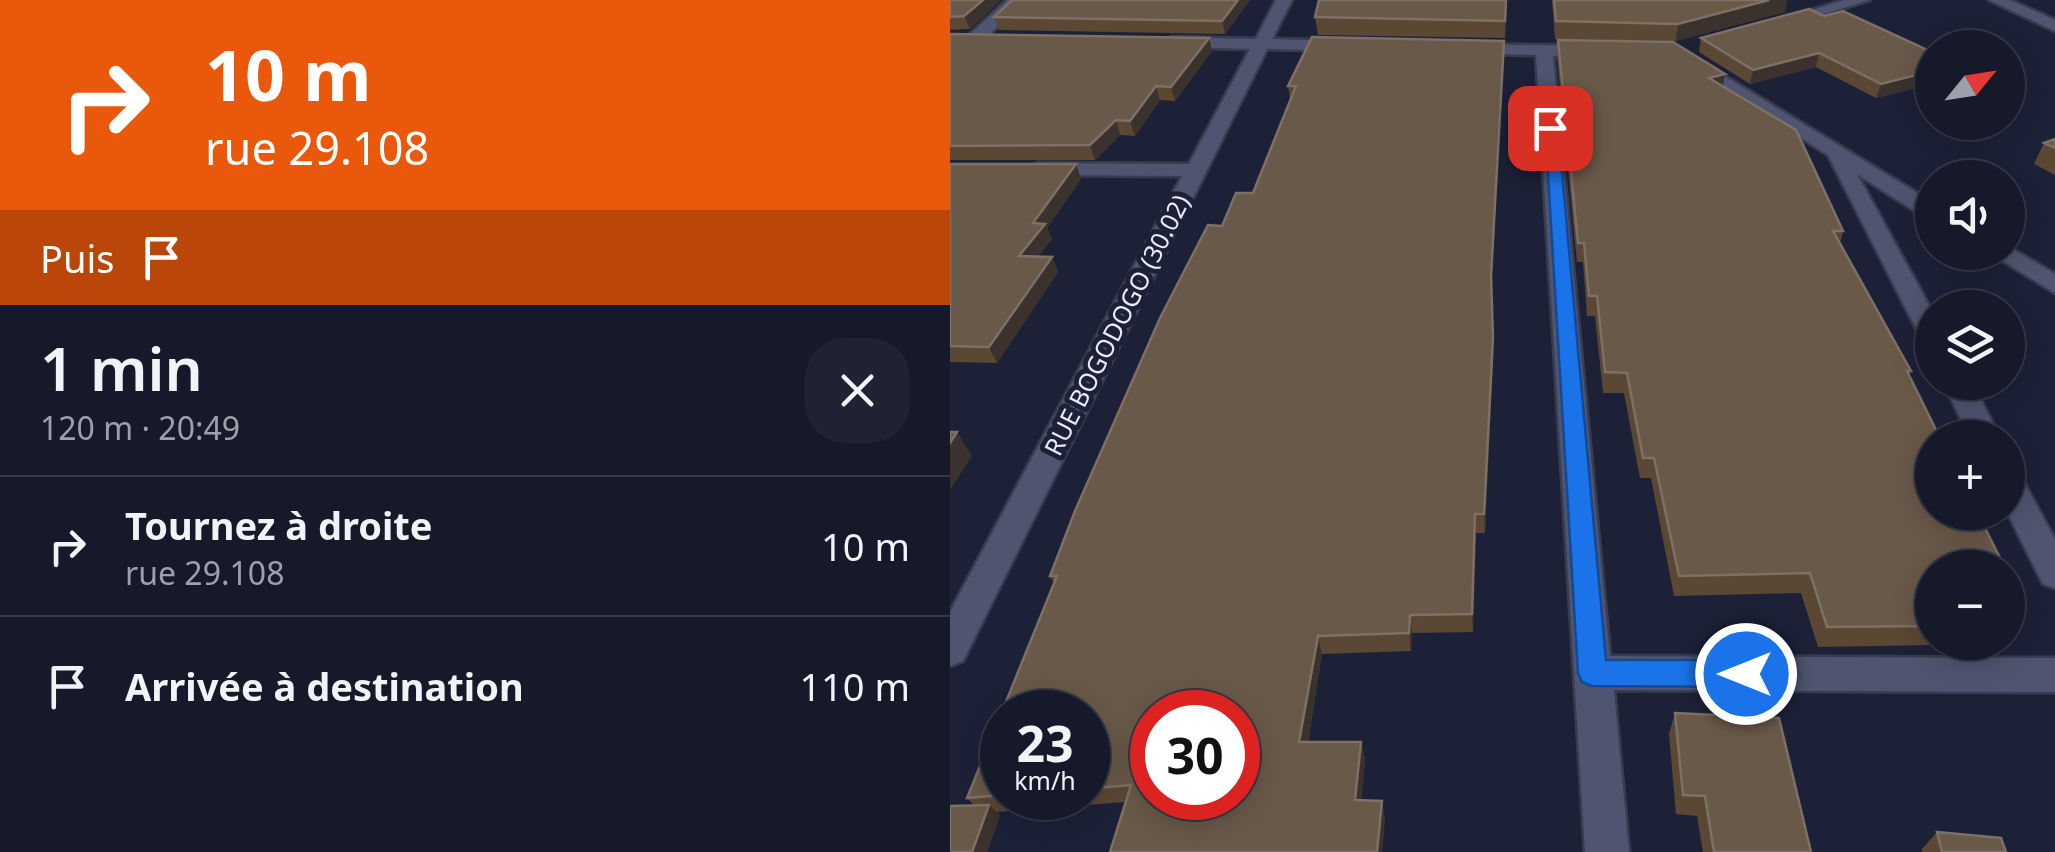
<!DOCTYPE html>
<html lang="fr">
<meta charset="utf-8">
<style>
body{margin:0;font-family:"Noto Sans",sans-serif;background:#1e2232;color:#f1f3f6;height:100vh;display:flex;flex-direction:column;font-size:38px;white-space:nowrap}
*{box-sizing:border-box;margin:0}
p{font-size:32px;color:#9da0a8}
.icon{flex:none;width:55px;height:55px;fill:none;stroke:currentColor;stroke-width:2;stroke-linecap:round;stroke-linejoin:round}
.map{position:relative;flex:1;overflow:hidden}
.details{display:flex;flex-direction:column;background:#15192a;width:950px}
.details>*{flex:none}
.hud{background:#ea580c;color:#fff;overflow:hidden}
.needle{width:65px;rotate:60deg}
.buttons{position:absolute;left:965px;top:30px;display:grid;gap:20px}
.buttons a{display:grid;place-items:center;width:110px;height:110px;border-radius:50%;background:#15192a;box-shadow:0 5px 25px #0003,0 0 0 2px #343847;font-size:50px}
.speed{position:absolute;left:30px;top:690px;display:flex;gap:20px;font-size:50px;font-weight:700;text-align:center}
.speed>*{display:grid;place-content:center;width:130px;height:130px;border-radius:50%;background:#15192a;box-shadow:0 5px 25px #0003,0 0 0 2px #343847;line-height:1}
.speed small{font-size:25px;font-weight:400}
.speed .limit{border:15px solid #d22;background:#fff;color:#111}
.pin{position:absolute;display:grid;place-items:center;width:85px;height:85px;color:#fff;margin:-42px;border-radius:20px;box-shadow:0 5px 15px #0006}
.me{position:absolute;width:110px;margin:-55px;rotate:270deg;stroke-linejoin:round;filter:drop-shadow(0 0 8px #0008)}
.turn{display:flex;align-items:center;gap:35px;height:210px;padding:0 40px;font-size:45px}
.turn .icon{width:130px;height:130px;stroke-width:2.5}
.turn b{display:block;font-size:70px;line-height:85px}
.then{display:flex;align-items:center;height:95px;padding:0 40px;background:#0003;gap:20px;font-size:38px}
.round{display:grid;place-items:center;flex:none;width:105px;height:105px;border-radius:40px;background:#1e2232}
.headline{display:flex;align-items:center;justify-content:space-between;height:170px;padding:0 40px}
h1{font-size:60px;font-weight:600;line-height:75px}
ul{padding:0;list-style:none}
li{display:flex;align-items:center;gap:30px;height:140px;padding:0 40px;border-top:2px solid #343847}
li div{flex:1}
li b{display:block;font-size:38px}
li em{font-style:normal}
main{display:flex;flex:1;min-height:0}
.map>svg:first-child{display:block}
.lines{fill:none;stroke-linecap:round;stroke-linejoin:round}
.minor-casing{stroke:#383c4f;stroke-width:5}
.minor{fill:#4f5570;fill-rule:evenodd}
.wall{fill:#5a4734;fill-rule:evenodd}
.shaded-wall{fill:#3b312d}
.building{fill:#695949;stroke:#7d7065;stroke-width:2.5;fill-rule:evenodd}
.route{fill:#1a73e8;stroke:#114b97;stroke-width:2.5}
.labels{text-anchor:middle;stroke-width:10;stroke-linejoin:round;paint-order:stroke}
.street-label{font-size:25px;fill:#e7ebfb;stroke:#1c2138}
</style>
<main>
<section class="details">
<div class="hud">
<div class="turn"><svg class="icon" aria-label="right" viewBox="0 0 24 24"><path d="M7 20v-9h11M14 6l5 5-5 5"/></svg><div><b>10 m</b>rue 29.108</div></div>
<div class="then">Puis<svg class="icon" aria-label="arrive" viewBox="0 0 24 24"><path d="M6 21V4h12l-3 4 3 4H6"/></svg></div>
</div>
<div class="headline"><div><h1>1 min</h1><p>120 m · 20:49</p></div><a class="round"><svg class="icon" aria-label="close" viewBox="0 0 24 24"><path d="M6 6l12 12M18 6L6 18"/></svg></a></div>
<ul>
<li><svg class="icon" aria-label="right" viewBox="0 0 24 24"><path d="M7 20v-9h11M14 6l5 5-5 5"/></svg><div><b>Tournez à droite</b><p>rue 29.108</p></div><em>10 m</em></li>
<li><svg class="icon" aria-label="arrive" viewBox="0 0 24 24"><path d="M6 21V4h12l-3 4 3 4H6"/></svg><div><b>Arrivée à destination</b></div><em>110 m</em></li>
</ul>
</section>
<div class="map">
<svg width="1105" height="852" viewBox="0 0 1105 852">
<rect width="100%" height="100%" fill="#1c2138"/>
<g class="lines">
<defs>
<g id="minor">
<polygon points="57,0 74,0 32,42 20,42 20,34"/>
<polygon points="326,0 342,0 322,39 396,41 405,46 396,51 317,49 13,661 0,666 0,612 232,176 88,175 77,169 88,163 239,164 300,49 222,47 213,42 222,37 306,39"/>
<polygon points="894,0 920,0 828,28 820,23"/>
<polygon points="1039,0 1060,0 1105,20 1105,31"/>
<polygon points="512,44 646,46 655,51 646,56 603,56 660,656 1105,658 1105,692 664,690 679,852 635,852 586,55 506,53 506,45"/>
<polygon points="740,55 982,202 982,219 974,217 907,174 982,311 982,342 969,334 878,155 734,64 734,56"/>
<polygon points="1059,247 1105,274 1105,293 1038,252 1058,252"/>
<polygon points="993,382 1022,382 1050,438 1020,438"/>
<polygon points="1058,469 1069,473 1105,540 1105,588 1093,584 1057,512"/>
</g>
</defs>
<!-- minor casing -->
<use href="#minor" class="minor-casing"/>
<!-- minor -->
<use href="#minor" class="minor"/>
</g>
<!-- wall -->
<g class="wall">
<polygon points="0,0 51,0 20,29 0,30"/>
<polygon points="62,0 300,0 275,34 49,30 44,17"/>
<polygon points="369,0 557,0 555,38 368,35 365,17"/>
<polygon points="602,0 837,0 835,12 726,41 605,39"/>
<polygon points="874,16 982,52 982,84 926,98 866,67 800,84 749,52 751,38"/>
<polygon points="0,34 262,51 225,101 210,100 185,136 170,135 145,160 0,160"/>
<polygon points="608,40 773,86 893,231 890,243 961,371 959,375 1053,564 1050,568 982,568 982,642 984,642 982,645 868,647 851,593 724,596 701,478 690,478 674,393 653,393 645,316 637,316 633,262 627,262 607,57"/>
<path d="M 554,41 L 541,289 L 543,357 L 535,533 L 526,533 L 523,632 L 462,633 L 461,651 L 372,654 L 358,742 L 411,742 L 415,759 L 411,801 L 435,817 L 432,852 L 160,852 L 175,802 L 47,812 L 50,815 L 37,852 L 0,852 L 25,806 L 17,798 L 104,583 L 100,576 L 272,226 L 303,193 L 340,99 L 338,86 ZM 52,712 L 138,712 L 138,798 L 52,798 Z"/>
<polygon points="1105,139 1105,175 1084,164 1094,143"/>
<polygon points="0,164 126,164 131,179 97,228 102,239 88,256 102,257 108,272 47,363 0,362"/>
<polygon points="725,713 861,852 753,852 747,816 726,814 719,734"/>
<polygon points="987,832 1056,852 972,852 972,849"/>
</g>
<!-- shaded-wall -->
<g class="shaded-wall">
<polygon points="33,0 51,0 20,29 14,16"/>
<polygon points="288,0 300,0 275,34 272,21"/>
<polygon points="819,0 837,0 835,12 726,41 728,24"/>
<polygon points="259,38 262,51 225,101 221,87"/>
<polygon points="554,41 554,56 541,294 541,276"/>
<polygon points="869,53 866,67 800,84 803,70"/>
<polygon points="982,71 982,84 926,98 931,84"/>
<polygon points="775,74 772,91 759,78"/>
<polygon points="206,86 210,100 185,136 180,121"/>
<polygon points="166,120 170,135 145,160 140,145"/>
<polygon points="126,164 131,179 97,228 102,239 76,272 69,256 83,223"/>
<polygon points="102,257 108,272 47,363 39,347"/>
<polygon points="543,338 543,357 535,533 534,514"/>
<polygon points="7,432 22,456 0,490 0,443"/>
<polygon points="525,514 526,533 523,632 522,614"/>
<polygon points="460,615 462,633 461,651 459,633"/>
<polygon points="368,636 372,654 355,758 349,742"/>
<polygon points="411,742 415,759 410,816 405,800"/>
<polygon points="432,801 435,817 432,852 427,852"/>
<polygon points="39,805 50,815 37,852 22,852"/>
</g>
<!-- building -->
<g class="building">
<polygon points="0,0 33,0 14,16 0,17"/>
<polygon points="62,0 288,0 272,21 44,17"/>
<polygon points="369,0 556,0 555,21 365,17"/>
<polygon points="604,0 819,0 728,24 606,21"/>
<polygon points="859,9 874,16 893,11 982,52 982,71 931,84 869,53 803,70 751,38"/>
<polygon points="0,34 259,38 221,87 206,86 180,121 166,120 140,145 0,146"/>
<path d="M 362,37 L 554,41 L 541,276 L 543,338 L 534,514 L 525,514 L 522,614 L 460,615 L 459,633 L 368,636 L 349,742 L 411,742 L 405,800 L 432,801 L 427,852 L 160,852 L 181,785 L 138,789 L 138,712 L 52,712 L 52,795 L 17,798 L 107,576 L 100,576 L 125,511 L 210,318 L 258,225 L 272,226 L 286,193 L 303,193 L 346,86 L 338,86 ZM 202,712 L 288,712 L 288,798 L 202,798 Z"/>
<polygon points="608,40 723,42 775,74 759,78 846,130 893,231 883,231 961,371 957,371 990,438 982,438 982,512 1027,512 1053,564 1024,563 1026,568 982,568 982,626 877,627 860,573 729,576 704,458 693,458 677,373 655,372 647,296 639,296 634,243 628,243"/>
<polygon points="1105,139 1105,148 1094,143"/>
<polygon points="0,164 126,164 83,223 95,224 69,256 102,257 39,347 0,346"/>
<polygon points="0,432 7,432 0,443"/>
<polygon points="725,713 829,718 861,852 764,852 755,796 733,795"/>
<polygon points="39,805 22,852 0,852 0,806"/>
<polygon points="987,832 1051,838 1056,852 992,852"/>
</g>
<!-- route -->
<polygon class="route" points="595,125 608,128 656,660 796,660 807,664 811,674 807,683 796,687 642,686 632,682 628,673"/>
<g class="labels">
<!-- street labels -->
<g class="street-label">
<text transform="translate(167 325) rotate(-63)" y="9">RUE BOGODOGO (30.02)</text>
</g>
</g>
</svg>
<div class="buttons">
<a><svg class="needle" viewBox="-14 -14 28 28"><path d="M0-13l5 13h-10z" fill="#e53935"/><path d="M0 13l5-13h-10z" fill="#9da0a8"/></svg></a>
<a><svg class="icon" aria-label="sound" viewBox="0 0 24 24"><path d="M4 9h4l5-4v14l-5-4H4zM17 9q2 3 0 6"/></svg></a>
<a><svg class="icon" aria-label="layers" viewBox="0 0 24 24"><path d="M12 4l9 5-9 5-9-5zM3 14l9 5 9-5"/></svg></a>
<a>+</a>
<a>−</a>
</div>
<div class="speed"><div>23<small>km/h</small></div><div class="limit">30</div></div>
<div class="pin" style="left:600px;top:128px;background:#d93025"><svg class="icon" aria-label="arrive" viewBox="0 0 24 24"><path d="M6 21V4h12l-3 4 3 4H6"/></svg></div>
<svg class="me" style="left:796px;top:674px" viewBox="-20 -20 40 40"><circle r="17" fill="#1a73e8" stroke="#fff" stroke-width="3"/><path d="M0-11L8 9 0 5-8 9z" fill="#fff"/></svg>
</div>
</main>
